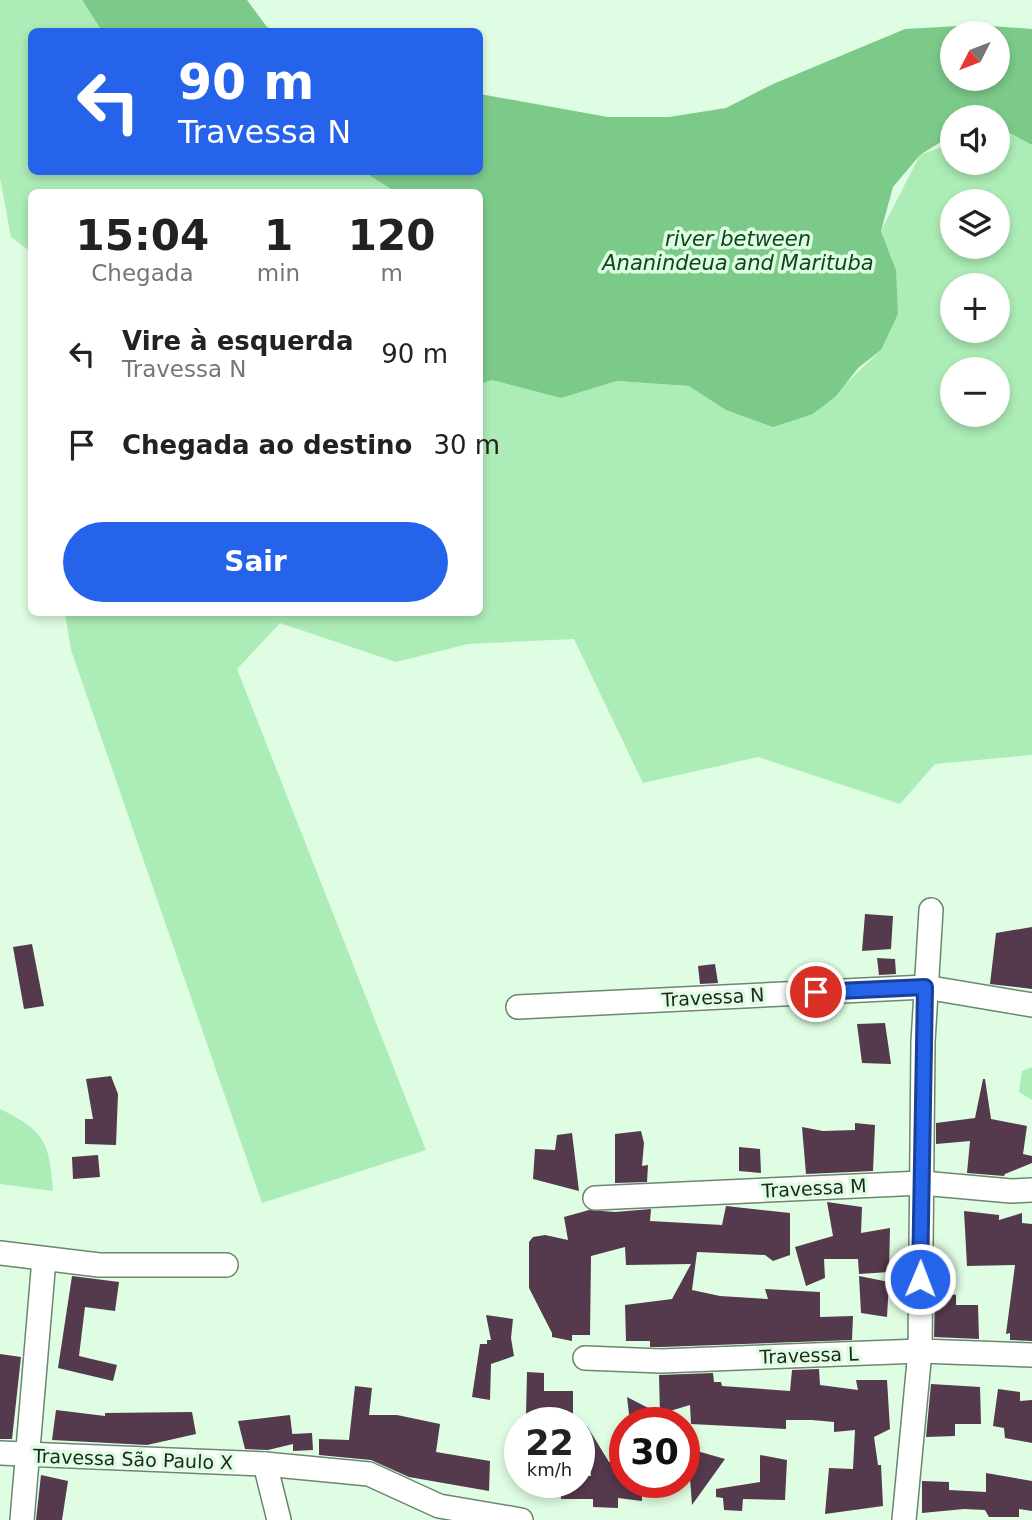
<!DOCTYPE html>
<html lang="pt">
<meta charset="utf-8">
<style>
body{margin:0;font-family:"DejaVu Sans",sans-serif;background:#f6f6f6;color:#222;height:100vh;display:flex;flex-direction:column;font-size:26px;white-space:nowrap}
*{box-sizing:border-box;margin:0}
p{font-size:23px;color:#767676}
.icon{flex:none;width:38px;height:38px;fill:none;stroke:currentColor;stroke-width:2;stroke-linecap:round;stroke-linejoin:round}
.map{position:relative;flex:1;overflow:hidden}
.drawer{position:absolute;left:28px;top:189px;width:455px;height:427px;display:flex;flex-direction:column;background:#fff;border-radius:10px;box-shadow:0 4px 10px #0003}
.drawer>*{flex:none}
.hud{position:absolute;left:28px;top:28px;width:455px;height:147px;border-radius:10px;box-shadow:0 4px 10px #0003;background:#2563eb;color:#fff;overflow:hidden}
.needle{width:46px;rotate:228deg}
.fabs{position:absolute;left:940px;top:21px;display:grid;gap:14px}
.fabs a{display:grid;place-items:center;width:70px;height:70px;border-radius:50%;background:#fff;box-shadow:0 4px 10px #0003;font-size:35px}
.speed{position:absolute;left:504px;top:1407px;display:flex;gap:14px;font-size:35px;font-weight:700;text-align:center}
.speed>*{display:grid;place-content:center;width:91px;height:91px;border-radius:50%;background:#fff;box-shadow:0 4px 10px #0003;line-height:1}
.speed small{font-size:18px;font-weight:400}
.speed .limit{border:10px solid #d22;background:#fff;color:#111}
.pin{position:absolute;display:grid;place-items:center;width:60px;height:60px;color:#fff;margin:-30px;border:4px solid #fff;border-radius:50%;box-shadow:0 2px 7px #0007}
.me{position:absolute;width:77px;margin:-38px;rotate:1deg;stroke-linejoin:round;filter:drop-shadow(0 0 5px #0008)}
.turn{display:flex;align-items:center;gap:24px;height:147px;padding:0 35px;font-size:32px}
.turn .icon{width:91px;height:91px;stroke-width:2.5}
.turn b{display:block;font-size:49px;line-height:60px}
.eta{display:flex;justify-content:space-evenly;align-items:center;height:119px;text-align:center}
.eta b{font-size:42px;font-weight:800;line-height:49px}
.button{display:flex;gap:14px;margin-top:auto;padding:14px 35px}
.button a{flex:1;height:80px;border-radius:42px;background:#2563eb;color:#fff;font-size:28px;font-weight:800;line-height:80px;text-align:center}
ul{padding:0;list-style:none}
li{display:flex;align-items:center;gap:21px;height:91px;padding:0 35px}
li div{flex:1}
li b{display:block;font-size:26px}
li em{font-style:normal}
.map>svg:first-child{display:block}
.green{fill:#acecb6;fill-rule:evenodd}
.water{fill:#7cca8a;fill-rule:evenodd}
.building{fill:#55394c}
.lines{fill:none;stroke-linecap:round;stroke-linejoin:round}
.minor-casing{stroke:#6b876e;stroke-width:26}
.minor{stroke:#fff;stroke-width:23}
.route-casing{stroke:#184099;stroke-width:18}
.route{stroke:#2563eb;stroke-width:12}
.labels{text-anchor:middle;stroke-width:7;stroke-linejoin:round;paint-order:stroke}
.street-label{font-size:19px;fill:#1d281f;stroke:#dffde2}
.water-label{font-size:21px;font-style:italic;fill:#0e471e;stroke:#dffde2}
</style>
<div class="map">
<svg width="1032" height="1520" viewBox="0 0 1032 1520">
<rect width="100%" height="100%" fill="#dffde2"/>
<!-- green -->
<g class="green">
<polygon points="0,0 82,0 102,31 32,32 32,172 364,172 396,192 32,192 31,252 11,237 0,178"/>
<path d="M 998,127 L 1032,145 L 1032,755 L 935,764 L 900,804 L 758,757 L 643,783 L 574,639 L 468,644 L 396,662 L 280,623 L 237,669 L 426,1150 L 262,1203 L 71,650 L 65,613 L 480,612 L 480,384 L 492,380 L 561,398 L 617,381 L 689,386 L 814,414 L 881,350 L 896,270 L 881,231 L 920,155 L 952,143 L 952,163 L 998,163 ZM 952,201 L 998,201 L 998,247 L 952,247 ZM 952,285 L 998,285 L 998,331 L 952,331 ZM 952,369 L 998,369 L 998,415 L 952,415 Z"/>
<polygon points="1032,1067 1032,1100 1019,1092 1022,1071"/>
<path d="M 0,1109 C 45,1131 49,1142 53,1191 L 0,1184 Z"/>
</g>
<!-- water -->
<g class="water">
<polygon points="82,0 247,0 267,27 277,31 102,31"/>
<path d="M 976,25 L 1032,29 L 1032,145 L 998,127 L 998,117 L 952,117 L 952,135 L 920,155 L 893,187 L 881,231 L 896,270 L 898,314 L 881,350 L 858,368 L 836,396 L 813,414 L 773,427 L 726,410 L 689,386 L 617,381 L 561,398 L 492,380 L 480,384 L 480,192 L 396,192 L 364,172 L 480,172 L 480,94 L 608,117 L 669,117 L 726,108 L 773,84 L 905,29 ZM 952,33 L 998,33 L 998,79 L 952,79 Z"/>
</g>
<!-- building -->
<g class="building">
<polygon points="865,914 893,916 891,949 862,951"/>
<polygon points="1032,927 1032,989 990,984 996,933"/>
<polygon points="32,944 44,1006 24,1009 13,947"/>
<polygon points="877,958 895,959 896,974 879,975"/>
<polygon points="715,964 718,983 700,984 698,966"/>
<polygon points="885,1023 891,1064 862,1063 857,1024"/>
<polygon points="111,1076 118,1094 116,1145 85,1144 85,1119 93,1119 86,1079"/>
<polygon points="983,1079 985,1079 991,1119 1027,1126 1023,1154 1032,1156 1032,1163 1005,1174 1004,1176 967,1173 970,1141 936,1144 936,1123 975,1118"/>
<polygon points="855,1123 875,1125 873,1171 806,1174 802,1127 823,1131 855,1130"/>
<polygon points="641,1131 644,1143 642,1166 648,1165 647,1182 615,1183 615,1134"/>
<polygon points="572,1133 579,1191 533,1179 535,1149 555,1150 557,1135"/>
<polygon points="739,1147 760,1149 761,1173 739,1171"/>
<polygon points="98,1155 100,1177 73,1179 72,1157"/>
<polygon points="827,1202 862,1207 861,1233 890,1228 889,1272 859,1274 858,1259 824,1259 825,1278 806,1286 795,1247 833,1236"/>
<polygon points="726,1206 790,1213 790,1255 773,1261 765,1255 697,1252 692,1290 720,1296 768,1299 765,1289 820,1292 820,1317 853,1316 852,1340 661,1347 650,1347 650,1341 626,1341 625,1305 672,1299 691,1264 626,1265 625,1247 591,1256 590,1335 572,1335 572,1341 552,1337 552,1333 529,1288 529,1242 533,1237 545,1235 568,1240 564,1217 589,1210 615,1212 651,1209 650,1221 722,1225"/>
<polygon points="964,1211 999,1215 999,1220 1022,1213 1022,1223 1032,1224 1032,1341 1010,1340 1010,1333 1006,1334 1015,1265 967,1266"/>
<polygon points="72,1276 119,1282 115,1311 85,1307 79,1356 117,1365 113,1381 58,1368"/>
<polygon points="859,1276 889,1282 887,1317 861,1313"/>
<polygon points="935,1291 956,1295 956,1305 978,1305 979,1339 934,1337"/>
<polygon points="486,1315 513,1319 511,1338 514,1356 491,1364 490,1400 472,1397 480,1344 487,1344 487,1340 491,1340"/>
<polygon points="0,1354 21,1357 12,1439 0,1439"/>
<polygon points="819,1369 820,1385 858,1390 856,1380 887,1380 890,1429 874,1437 878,1465 881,1465 883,1506 825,1514 829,1468 853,1469 855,1430 834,1432 834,1422 812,1420 786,1420 786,1429 691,1424 690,1405 660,1414 659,1375 713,1373 714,1382 721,1382 722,1386 790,1391 792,1370"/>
<polygon points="527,1372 544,1373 544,1391 573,1391 573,1416 526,1414"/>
<polygon points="931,1384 980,1387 981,1424 955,1424 955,1436 926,1437"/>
<polygon points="355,1386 372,1388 369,1415 397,1415 440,1424 436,1452 490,1461 489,1491 409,1477 371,1460 319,1455 319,1439 349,1440"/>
<polygon points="998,1389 1020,1392 1020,1401 1032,1400 1032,1443 1005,1438 1004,1428 993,1426"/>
<polygon points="627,1397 660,1414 630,1423"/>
<polygon points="56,1410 105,1416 105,1413 192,1412 196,1434 147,1445 52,1440"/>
<polygon points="290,1415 293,1440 292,1434 312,1433 313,1450 293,1451 293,1444 268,1450 245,1449 238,1421"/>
<polygon points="587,1426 609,1462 618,1462 618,1464 625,1465 625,1482 642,1482 642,1501 618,1498 618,1508 593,1507 593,1499 561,1499 560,1482 579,1482 579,1476 591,1476"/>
<polygon points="690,1449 725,1459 692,1505 690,1478"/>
<polygon points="760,1455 787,1460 785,1500 743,1499 742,1511 724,1510 723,1498 716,1497 716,1489 760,1482"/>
<polygon points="986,1473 1032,1481 1032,1511 1019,1509 1019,1517 989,1517 985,1510 964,1509 922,1513 922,1481 949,1482 949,1490 986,1492"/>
<polygon points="41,1475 68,1481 62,1520 36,1520"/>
</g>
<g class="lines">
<defs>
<g id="minor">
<polyline points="518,1007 925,987 1032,1005"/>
<polyline points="595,1198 922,1183 1011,1191 1032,1190"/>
<polyline points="0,1253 99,1265 226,1265"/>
<polyline points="585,1358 661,1361 920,1351 1032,1355"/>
<polyline points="0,1453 265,1464 369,1474 439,1506 521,1520"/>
<polyline points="265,1464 279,1520"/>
<polyline points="22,1520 44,1259"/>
<polyline points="904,1520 920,1351 923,1042 931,910"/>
</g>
</defs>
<!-- minor casing -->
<use href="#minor" class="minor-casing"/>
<!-- minor -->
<use href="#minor" class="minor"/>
</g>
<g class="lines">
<defs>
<polyline id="route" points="816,992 925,987 920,1279"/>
</defs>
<!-- route casing -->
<use href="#route" class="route-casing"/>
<!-- route -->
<use href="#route" class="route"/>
</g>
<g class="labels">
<!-- street labels -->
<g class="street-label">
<text transform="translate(713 997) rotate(-3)" y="7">Travessa N</text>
<text transform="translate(814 1188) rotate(-3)" y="7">Travessa M</text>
<text transform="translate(809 1355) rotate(-2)" y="7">Travessa L</text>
<text transform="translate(133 1459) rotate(2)" y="7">Travessa São Paulo X</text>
</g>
<!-- water labels -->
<g class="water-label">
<text x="738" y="246">river between<tspan x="738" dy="24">Ananindeua and Marituba</tspan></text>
</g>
</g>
</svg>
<div class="fabs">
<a><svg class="needle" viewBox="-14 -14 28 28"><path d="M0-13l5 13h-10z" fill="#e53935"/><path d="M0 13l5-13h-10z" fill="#767676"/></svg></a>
<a><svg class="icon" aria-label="sound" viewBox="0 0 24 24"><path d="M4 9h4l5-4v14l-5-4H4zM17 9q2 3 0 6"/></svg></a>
<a><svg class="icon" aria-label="layers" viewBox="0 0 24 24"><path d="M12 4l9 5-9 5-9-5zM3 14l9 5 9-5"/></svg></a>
<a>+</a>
<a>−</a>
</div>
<div class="speed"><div>22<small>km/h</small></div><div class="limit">30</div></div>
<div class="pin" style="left:816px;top:992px;background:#d93025"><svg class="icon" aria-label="arrive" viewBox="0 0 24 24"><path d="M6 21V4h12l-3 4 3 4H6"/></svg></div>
<svg class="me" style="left:920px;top:1279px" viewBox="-20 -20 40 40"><circle r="17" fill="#2563eb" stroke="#fff" stroke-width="3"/><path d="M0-11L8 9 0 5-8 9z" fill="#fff"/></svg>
<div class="hud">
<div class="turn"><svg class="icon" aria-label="left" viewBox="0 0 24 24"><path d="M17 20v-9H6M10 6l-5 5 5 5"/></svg><div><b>90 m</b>Travessa N</div></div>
</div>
<section class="drawer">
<div class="eta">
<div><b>15:04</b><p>Chegada</p></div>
<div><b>1</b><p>min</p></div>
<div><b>120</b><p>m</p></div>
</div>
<ul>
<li><svg class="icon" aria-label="left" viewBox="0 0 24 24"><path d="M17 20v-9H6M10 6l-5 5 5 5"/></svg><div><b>Vire à esquerda</b><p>Travessa N</p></div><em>90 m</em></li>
<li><svg class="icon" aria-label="arrive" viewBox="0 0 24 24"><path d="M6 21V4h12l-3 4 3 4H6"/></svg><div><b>Chegada ao destino</b></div><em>30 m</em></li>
</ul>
<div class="button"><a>Sair</a></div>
</section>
</div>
